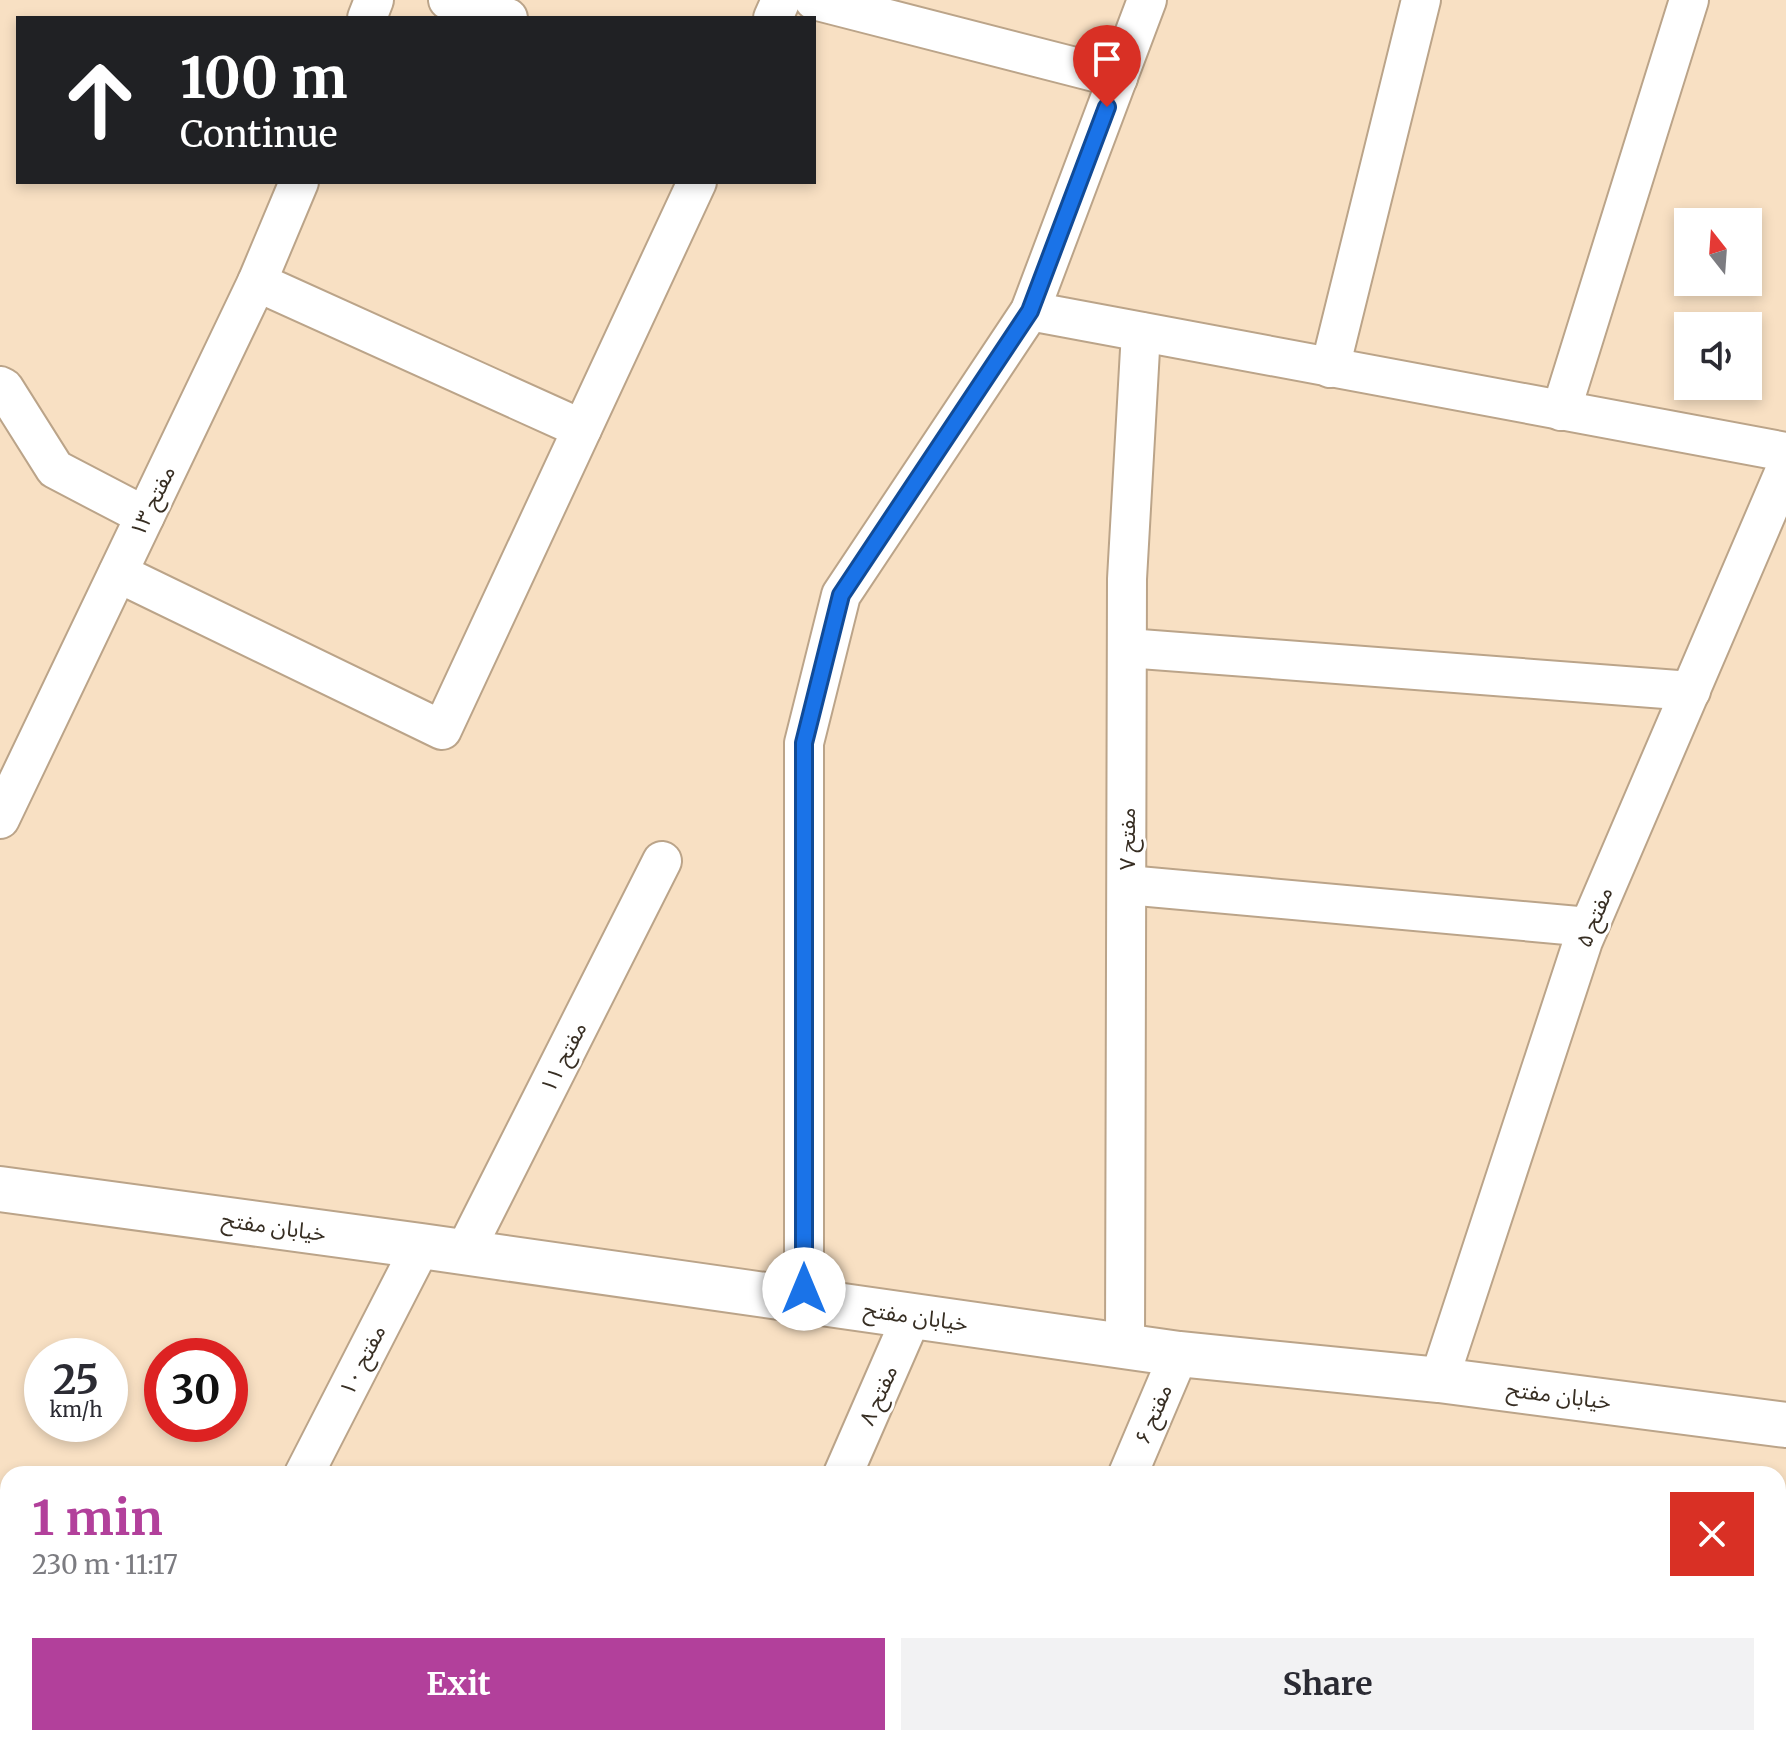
<!DOCTYPE html>
<meta charset="utf-8">
<style>
body{margin:0;font-family:Merriweather,"Noto Sans Arabic",serif;background:#f2f2f3;color:#2b2b33;height:100vh;display:flex;flex-direction:column;font-size:30px;white-space:nowrap}
*{box-sizing:border-box;margin:0}
p{font-size:26px;color:#7c7c81}
.icon{flex:none;width:44px;height:44px;fill:none;stroke:currentColor;stroke-width:2;stroke-linecap:round;stroke-linejoin:round}
.map{position:relative;flex:1;overflow:hidden}
.panel{position:absolute;left:0px;top:1466px;width:1786px;height:280px;display:flex;flex-direction:column;background:#fff;border-radius:24px 24px 0 0;box-shadow:0 4px 12px #0003}
.panel>*{flex:none}
.top-card{position:absolute;left:16px;top:16px;width:800px;height:168px;border-radius:0px;box-shadow:0 4px 12px #0003;background:#202124;color:#fff;overflow:hidden}
.needle{width:52px;rotate:343deg}
.fabs{position:absolute;left:1674px;top:208px;display:grid;gap:16px}
.fabs a{display:grid;place-items:center;width:88px;height:88px;border-radius:0px;background:#fff;box-shadow:0 4px 12px #0003;font-size:40px}
.speed{position:absolute;left:24px;top:1338px;display:flex;gap:16px;font-size:40px;font-weight:700;text-align:center}
.speed>*{display:grid;place-content:center;width:104px;height:104px;border-radius:50%;background:#fff;box-shadow:0 4px 12px #0003;line-height:1}
.speed small{font-size:20px;font-weight:400}
.speed .limit{border:12px solid #d22;background:#fff;color:#111}
.pin{position:absolute;display:grid;place-items:center;width:68px;height:68px;color:#fff;margin:-82px -34px;border-radius:50% 50% 50% 0;rotate:-45deg;box-shadow:0 0 8px #0007}
.pin .icon{rotate:45deg}
.me{position:absolute;width:88px;margin:-44px;rotate:0deg;stroke-linejoin:round;filter:drop-shadow(0 0 6px #0008)}
.turn{display:flex;align-items:center;gap:28px;height:168px;padding:0 32px;font-size:36px}
.turn .icon{width:104px;height:104px;stroke-width:2.5}
.turn b{display:block;font-size:56px;line-height:68px}
.round{display:grid;place-items:center;flex:none;width:84px;height:84px;border-radius:0px;background:#f2f2f3}
.summary{display:flex;align-items:center;justify-content:space-between;height:136px;padding:0 32px}
h1{font-size:48px;font-weight:700;line-height:60px;color:#b2409b}
.primary-button{display:flex;gap:16px;margin-top:auto;padding:16px 32px}
.primary-button a{flex:1;height:92px;border-radius:0px;background:#b2409b;color:#fff;font-size:32px;font-weight:700;line-height:92px;text-align:center}
.primary-button a+a{background:#f2f2f3;color:#2b2b33}
.map>svg:first-child{display:block}
.lines{fill:none;stroke-linecap:round;stroke-linejoin:round}
.stream{stroke:#a0c7f5;stroke-width:11}
.minor-casing{stroke:#bba489;stroke-width:42}
.secondary-casing{stroke:#bba489;stroke-width:48}
.minor{stroke:#fff;stroke-width:38}
.secondary{stroke:#fff;stroke-width:44}
.route-casing{stroke:#114b97;stroke-width:20}
.route{stroke:#1a73e8;stroke-width:14}
.labels{text-anchor:middle;stroke-width:6;stroke-linejoin:round;paint-order:stroke}
.street-label{font-size:22px;fill:#372e23;stroke:#fff}
</style>
<div class="map">
<svg width="1786" height="1746" viewBox="0 0 1786 1746">
<rect width="100%" height="100%" fill="#f8e0c3"/>
<g class="lines">
<!-- stream -->
<g class="stream">
<polyline points="1778,1509 1786,1508"/>
<polyline points="1270,1746 1274,1738"/>
</g>
<defs>
<g id="minor">
<polyline points="448,0 508,18"/>
<polyline points="814,0 1118,78"/>
<polyline points="367,18 374,0"/>
<polyline points="773,18 781,0"/>
<polyline points="257,282 582,429"/>
<polyline points="1030,311 1786,452"/>
<polyline points="1330,368 1421,0"/>
<polyline points="0,386 4,388 55,469 145,516"/>
<polyline points="1561,411 1689,0"/>
<polyline points="118,573 442,730 697,182"/>
<polyline points="1127,648 1691,691"/>
<polyline points="0,819 257,282 299,182"/>
<polyline points="1127,885 1589,927"/>
<polyline points="464,1253 662,861"/>
<polyline points="805,1301 804,1289 804,743 841,595 1030,311 1147,0"/>
<polyline points="1125,1346 1127,579 1141,332"/>
<polyline points="1439,1380 1583,941 1786,468"/>
<polyline points="304,1474 421,1246"/>
<polyline points="843,1474 912,1316"/>
<polyline points="1128,1474 1179,1354"/>
<polyline points="165,1746 169,1738"/>
<polyline points="723,1746 727,1738"/>
<polyline points="1013,1746 1016,1738"/>
</g>
<polyline id="secondary" points="0,1189 421,1246 1179,1354 1439,1380 1786,1425"/>
</defs>
<!-- minor casing -->
<use href="#minor" class="minor-casing"/>
<!-- secondary casing -->
<use href="#secondary" class="secondary-casing"/>
<!-- minor -->
<use href="#minor" class="minor"/>
<!-- secondary -->
<use href="#secondary" class="secondary"/>
</g>
<g class="lines">
<defs>
<polyline id="route" points="804,1289 804,743 841,595 1030,311 1107,107"/>
</defs>
<!-- route casing -->
<use href="#route" class="route-casing"/>
<!-- route -->
<use href="#route" class="route"/>
</g>
<g class="labels">
<!-- street labels -->
<g class="street-label">
<text transform="translate(152 501) rotate(-64)" y="8">مفتح ۱۳</text>
<text transform="translate(1127 839) rotate(-90)" y="8">مفتح ۷</text>
<text transform="translate(1594 917) rotate(-68)" y="8">مفتح ۵</text>
<text transform="translate(563 1057) rotate(-63)" y="8">مفتح ۱۱</text>
<text transform="translate(274 1226) rotate(8)" y="8">خیابان مفتح</text>
<text transform="translate(916 1316) rotate(8)" y="8">خیابان مفتح</text>
<text transform="translate(362 1360) rotate(-63)" y="8">مفتح ۱۰</text>
<text transform="translate(878 1395) rotate(-66)" y="8">مفتح ۸</text>
<text transform="translate(1559 1395) rotate(7)" y="8">خیابان مفتح</text>
<text transform="translate(1153 1414) rotate(-67)" y="8">مفتح ۶</text>
</g>
</g>
</svg>
<div class="fabs">
<a><svg class="needle" viewBox="-14 -14 28 28"><path d="M0-13l5 13h-10z" fill="#e53935"/><path d="M0 13l5-13h-10z" fill="#7c7c81"/></svg></a>
<a><svg class="icon" aria-label="sound" viewBox="0 0 24 24"><path d="M4 9h4l5-4v14l-5-4H4zM17 9q2 3 0 6"/></svg></a>
</div>
<div class="speed"><div>25<small>km/h</small></div><div class="limit">30</div></div>
<div class="pin" style="left:1107px;top:107px;background:#d93025"><svg class="icon" aria-label="arrive" viewBox="0 0 24 24"><path d="M6 21V4h12l-3 4 3 4H6"/></svg></div>
<svg class="me" style="left:804px;top:1289px" viewBox="-20 -20 40 40"><circle r="19" fill="#fff"/><path d="M0-13L10 11 0 6-10 11z" fill="#1a73e8"/></svg>
<div class="top-card">
<div class="turn"><svg class="icon" aria-label="ahead" viewBox="0 0 24 24"><path d="M12 20V5M6 11l6-6 6 6"/></svg><div><b>100 m</b>Continue</div></div>
</div>
<section class="panel">
<div class="summary"><div><h1>1 min</h1><p>230 m · 11:17</p></div><a class="round" style="background:#d93025;color:#fff"><svg class="icon" aria-label="close" viewBox="0 0 24 24"><path d="M6 6l12 12M18 6L6 18"/></svg></a></div>
<div class="primary-button"><a>Exit</a><a>Share</a></div>
</section>
</div>
